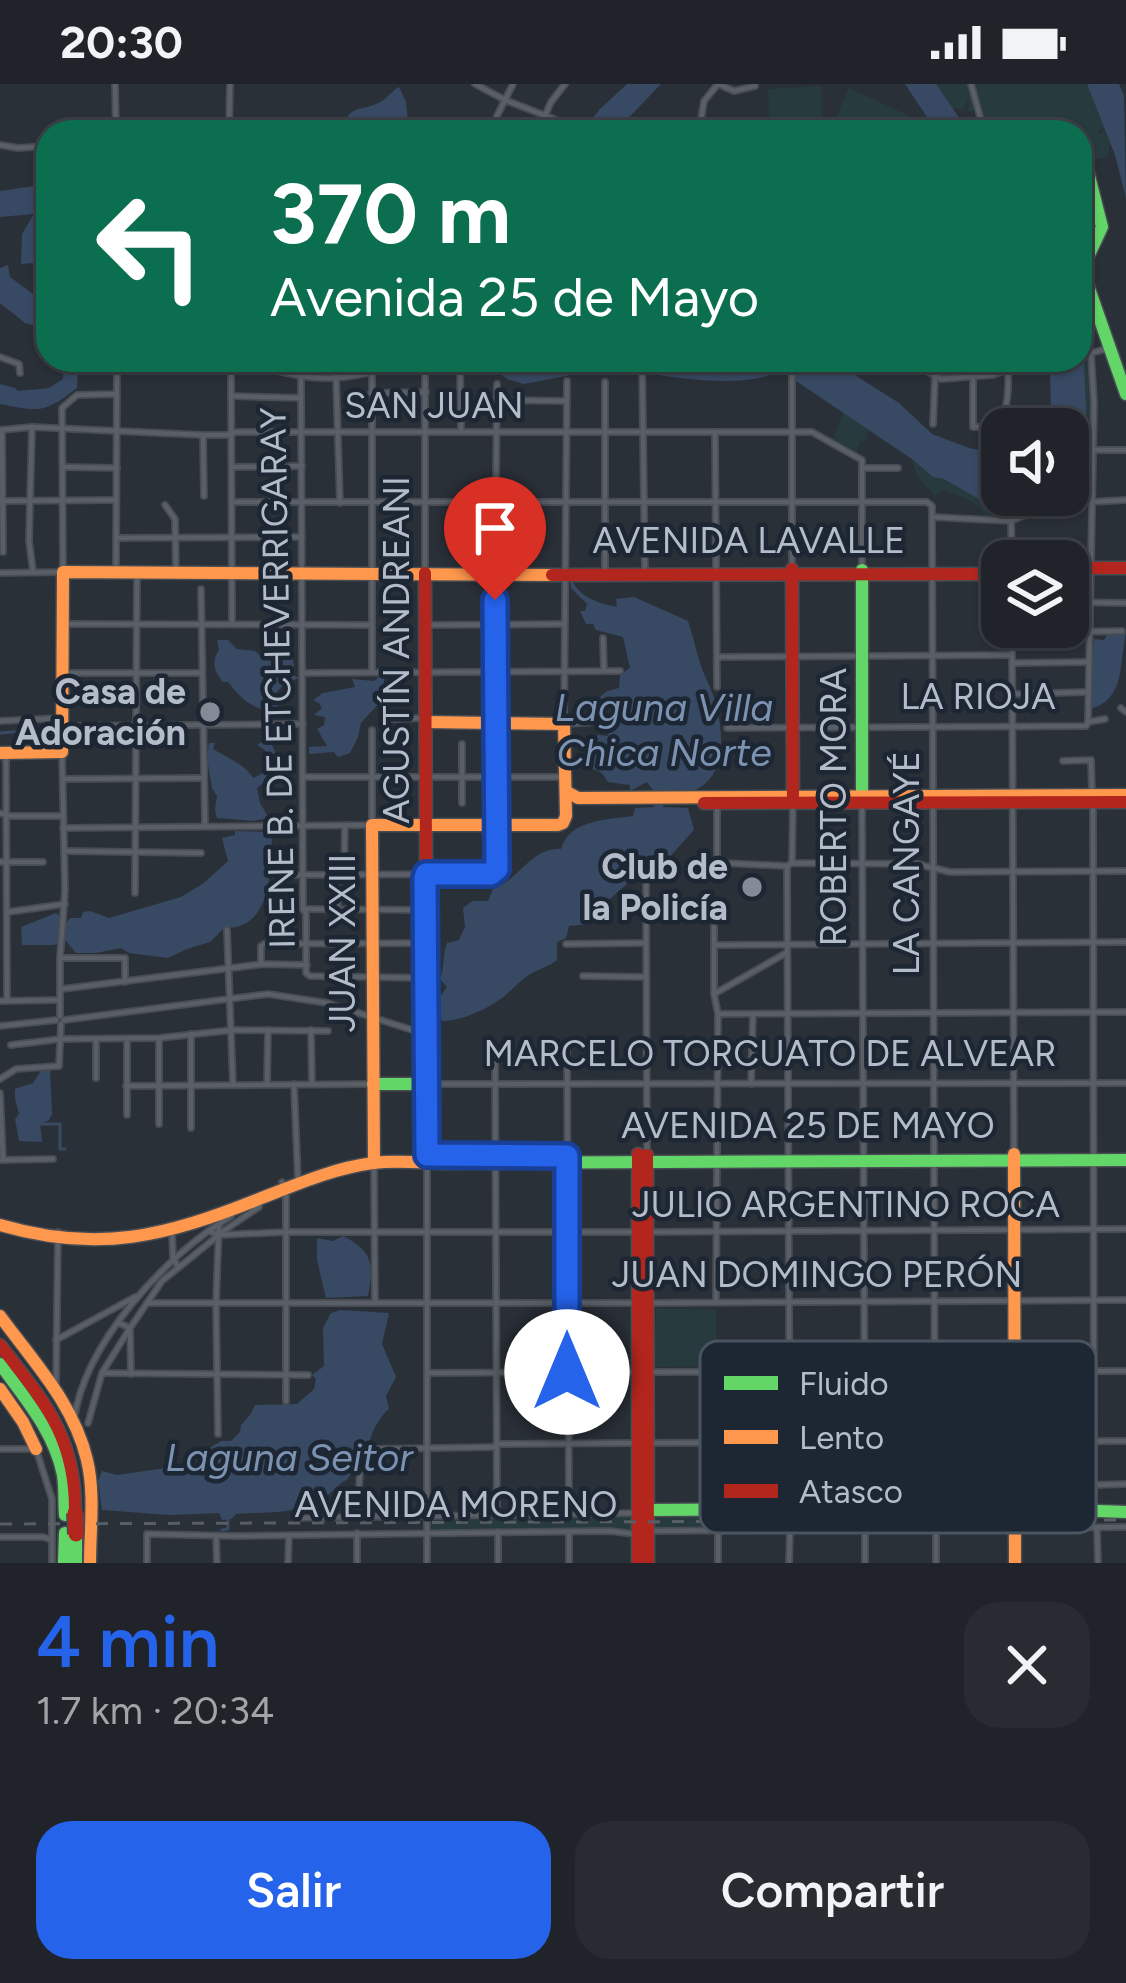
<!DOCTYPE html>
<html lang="es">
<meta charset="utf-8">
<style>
body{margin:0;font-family:Figtree,sans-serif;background:#282c32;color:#f1f3f6;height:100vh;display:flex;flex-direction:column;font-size:45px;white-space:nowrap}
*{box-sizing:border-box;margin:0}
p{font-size:39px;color:#a2a4a8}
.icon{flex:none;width:66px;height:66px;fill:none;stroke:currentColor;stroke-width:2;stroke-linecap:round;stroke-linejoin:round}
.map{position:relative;height:1479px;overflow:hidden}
.sheet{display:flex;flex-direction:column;background:#20242a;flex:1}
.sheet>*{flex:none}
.hud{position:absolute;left:36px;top:36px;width:1056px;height:252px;border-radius:36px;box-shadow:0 3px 9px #0004,0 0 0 3px #3d4147;background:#0b6e4f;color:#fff;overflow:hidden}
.tools{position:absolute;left:981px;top:324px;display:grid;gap:24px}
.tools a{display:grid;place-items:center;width:108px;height:108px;border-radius:24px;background:#20242a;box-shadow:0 3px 9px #0004,0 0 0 3px #3d4147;font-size:60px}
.pin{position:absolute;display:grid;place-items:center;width:102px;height:102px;color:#fff;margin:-123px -51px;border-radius:50% 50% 50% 0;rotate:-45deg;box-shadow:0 0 12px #0007}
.pin .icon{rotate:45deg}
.me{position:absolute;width:132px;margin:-66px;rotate:0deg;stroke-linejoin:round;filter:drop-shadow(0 0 9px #0008)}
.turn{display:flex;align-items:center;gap:42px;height:252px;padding:0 36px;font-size:54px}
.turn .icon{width:156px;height:156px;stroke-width:2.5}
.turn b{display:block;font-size:84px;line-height:102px}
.round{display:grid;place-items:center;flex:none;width:126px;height:126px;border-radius:36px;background:#282c32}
.headline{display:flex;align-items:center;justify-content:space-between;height:204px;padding:0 36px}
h1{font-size:72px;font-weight:600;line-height:90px;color:#2563eb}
.button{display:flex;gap:24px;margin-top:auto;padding:24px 36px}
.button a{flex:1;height:138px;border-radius:36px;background:#2563eb;color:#fff;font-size:48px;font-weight:600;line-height:138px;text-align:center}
.button a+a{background:#282c32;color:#f1f3f6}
.status{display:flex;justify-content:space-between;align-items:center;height:84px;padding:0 60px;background:#20242a;direction:ltr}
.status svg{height:33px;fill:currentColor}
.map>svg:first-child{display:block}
.green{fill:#273a3e}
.water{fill:#384963}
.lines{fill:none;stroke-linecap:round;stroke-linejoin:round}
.stream{stroke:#384963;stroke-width:3}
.street-casing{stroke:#484c53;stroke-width:8}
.fast-casing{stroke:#484c53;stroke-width:15}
.slow-casing{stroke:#484c53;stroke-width:15}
.jam-casing{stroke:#484c53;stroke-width:15}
.street{stroke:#5a5e66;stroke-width:4.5}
.fast{stroke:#63d668;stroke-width:12}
.slow{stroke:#ff974d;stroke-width:12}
.jam{stroke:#b3261e;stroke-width:12}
.rail{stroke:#595d64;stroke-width:3;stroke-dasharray:12 12;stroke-linecap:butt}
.jam-bridge-casing{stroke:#474c53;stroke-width:18;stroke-linecap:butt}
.jam-bridge{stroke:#b3261e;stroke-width:15}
.route-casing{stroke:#184099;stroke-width:30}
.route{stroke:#2563eb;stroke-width:21}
.poi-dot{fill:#848b96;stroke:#1d2633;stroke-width:4.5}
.labels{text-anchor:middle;stroke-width:9;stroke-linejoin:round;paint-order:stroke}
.street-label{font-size:36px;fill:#b4bcc9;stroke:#1d2633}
.poi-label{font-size:36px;font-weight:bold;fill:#b4bcc9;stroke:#1d2633;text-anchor:end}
.water-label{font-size:39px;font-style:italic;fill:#7c92b1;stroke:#1d2633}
.key{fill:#1d2633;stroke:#4a5360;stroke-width:3}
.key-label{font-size:33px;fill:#b4bcc9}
</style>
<div class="status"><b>20:30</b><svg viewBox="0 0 49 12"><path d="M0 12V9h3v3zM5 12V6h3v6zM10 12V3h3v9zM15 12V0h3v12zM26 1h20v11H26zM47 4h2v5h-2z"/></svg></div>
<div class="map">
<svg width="1126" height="1479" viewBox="0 0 1126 1479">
<rect width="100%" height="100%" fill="#2a3038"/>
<!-- green -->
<g class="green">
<polygon points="936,0 1087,0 1104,43 1098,47 1100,50 1105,47 1110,59 1108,72 1099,75 1080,72 1080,48 991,48 981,20 977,18 973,28 967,26 970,18 968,16 963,26 952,24"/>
<polygon points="821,2 823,34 769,37 768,5"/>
<polygon points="849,4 914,34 907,48 839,48 831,44"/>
<path d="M 1087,273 L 1090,327 L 1090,387 L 1081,391 L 1076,412 L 1051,414 L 1022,429 L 987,434 C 977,418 959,410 941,406 L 935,412 L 916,390 L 912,375 L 868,346 L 865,357 L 860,358 L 857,368 L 833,355 L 843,329 L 796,297 L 796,276 L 832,276 L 899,319 L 932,350 L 969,364 L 1002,371 L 1002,411 L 1068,411 L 1068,345 L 1046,345 L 1051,322 L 1050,288 L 1058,283 L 1058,279 Z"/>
<polygon points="656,1224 716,1226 716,1282 654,1283"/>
<polygon points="1009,1426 1013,1429 1011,1441 652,1444 652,1431 655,1429 714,1429 716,1431 723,1427 861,1428 866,1431 871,1427 939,1429"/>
<polygon points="632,1431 635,1434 635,1445 631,1448 615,1445 433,1446 430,1436 432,1433"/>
</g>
<!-- water -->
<g class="water">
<polygon points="627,0 661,0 615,48 582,48 600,25"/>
<polygon points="905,0 936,0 969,48 937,48"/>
<polygon points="1087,0 1119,0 1124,12 1126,114 1115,71"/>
<path d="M 399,3 L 406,18 L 409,48 L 340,48 C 351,17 359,30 382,17 C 388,13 392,7 399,3 Z"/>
<polygon points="48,100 48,178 21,180 22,150 34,130 0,133 0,107"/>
<polygon points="8,181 10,193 48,221 48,245 25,239 0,219 0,184"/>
<path d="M 64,276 L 78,276 L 77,304 C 45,329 40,328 0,320 L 0,300 L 15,304 L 18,307 L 49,304 L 63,295 Z"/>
<polygon points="482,276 547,276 566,279 635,276 637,279 635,284 607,284 524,300 507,295"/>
<path d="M 644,276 L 783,276 L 794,281 L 796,276 L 831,276 L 899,319 L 932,350 L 969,364 L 1002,371 L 1002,411 L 1037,411 L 1019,425 L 996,425 L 944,395 L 933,393 L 912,375 L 796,297 L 792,287 L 783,285 C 751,305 687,295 651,290 Z"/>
<path d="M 1084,279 C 1085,319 1093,363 1068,397 L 1068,345 L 1046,345 L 1051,322 L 1050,288 Z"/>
<path d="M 570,493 C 580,514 595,518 617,523 L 616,515 L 634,513 L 688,537 C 693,552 696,567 701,582 C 705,594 712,605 715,617 C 728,663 724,713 665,711 L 663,723 L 688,724 L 694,746 L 665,778 L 641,787 L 599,825 L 590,840 L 569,842 L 566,854 L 557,858 L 557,876 C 548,883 539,885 530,890 C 518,898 510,909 499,916 C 483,927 461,937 442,937 L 437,917 L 447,903 L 440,895 C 445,882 442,872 447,859 L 459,856 L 465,843 L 463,824 L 472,817 L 488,817 L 493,805 C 519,796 531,763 561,765 C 569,736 605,736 633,732 L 635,724 L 654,723 L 657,712 L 647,698 L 630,707 L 630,701 L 608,698 L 602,689 L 590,684 C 590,680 595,654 597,651 L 608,652 L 611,623 L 603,619 L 600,613 L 607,607 L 619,604 L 620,591 L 630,584 L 623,553 L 596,546 L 593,540 L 586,540 L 580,527 L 585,527 L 587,520 L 571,504 Z"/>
<path d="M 1109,548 L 1115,551 L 1126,549 C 1119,578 1126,616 1090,625 L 1094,555 L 1104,556 Z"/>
<path d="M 217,556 L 228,556 L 237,565 L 255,567 L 262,573 L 276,570 L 282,566 L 292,572 L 294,582 L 291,590 L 299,594 L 284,600 L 273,612 L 273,619 L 279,620 L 274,628 L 273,638 L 269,638 L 269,627 C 249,623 240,613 228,598 L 223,598 C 214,587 211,578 219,566 Z"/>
<polygon points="380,592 384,592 384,602 397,605 396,618 381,617 361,639 358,653 350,669 338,673 334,668 309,670 309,663 327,662 317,645 324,641 325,633 314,631 322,624 319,619 313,616 323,609 355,603 352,595 374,597"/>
<path d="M 264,644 L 269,644 C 267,663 281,667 279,687 L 257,704 L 260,719 L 269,734 L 253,737 L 217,734 L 215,725 L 217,712 L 212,704 L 207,675 L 209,659 L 215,659 L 213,665 C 226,673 246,681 253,694 L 269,686 L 265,666 L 257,661 L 263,657 Z"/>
<path d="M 235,747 L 272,748 C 271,783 273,846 224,844 L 210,858 L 187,865 L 168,874 L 129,869 L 121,864 L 96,869 L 76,869 L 65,856 L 54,861 L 22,861 L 21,843 L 56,829 L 67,838 L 70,834 L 81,834 L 83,828 L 90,827 L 109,834 L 181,813 L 204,799 L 228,777 L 222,754 L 235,751 Z"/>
<polygon points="42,985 50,986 52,1030 49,1036 40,1040 42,1058 19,1057 15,1035 19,1030 15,1015 15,1005 33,999"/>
<path d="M 343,1152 C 373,1167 374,1181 368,1212 L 326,1214 L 317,1176 L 317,1154 L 333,1157 Z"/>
<path d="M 341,1226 L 389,1229 L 382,1260 L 396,1293 L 386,1312 L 389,1325 C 374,1337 369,1359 363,1377 L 355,1379 L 348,1395 C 338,1400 334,1407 325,1413 C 299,1431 265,1428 236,1430 L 232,1435 L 222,1436 L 219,1429 L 170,1431 L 102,1426 L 98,1397 L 102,1387 L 117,1391 L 166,1384 L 193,1386 L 199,1377 L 198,1371 L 221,1357 L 231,1357 L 240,1348 L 241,1341 L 250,1331 L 255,1321 L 297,1320 L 314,1305 L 316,1295 L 312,1291 L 324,1282 L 323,1244 L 331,1229 Z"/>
</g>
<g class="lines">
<!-- stream -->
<g class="stream">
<polyline points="0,649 50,645"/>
<polyline points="40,1040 60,1040 60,1065 65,1065"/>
<polyline points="222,1446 228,1445 228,1436"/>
</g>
<defs>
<g id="street">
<polyline points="115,0 116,48"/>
<polyline points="475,0 505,16 554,35"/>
<polyline points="718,0 734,7 755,2"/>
<polyline points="971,0 983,43 987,48"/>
<polyline points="494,38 520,48"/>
<polyline points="229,48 230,0"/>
<polyline points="489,48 513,0"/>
<polyline points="538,48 551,18 565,0"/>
<polyline points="699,48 704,17 718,0"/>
<polyline points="0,61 18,64 48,62"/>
<polyline points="1080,272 1110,264"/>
<polyline points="0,273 19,280 20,289"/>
<polyline points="642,276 645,490"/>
<polyline points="792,276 792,485"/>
<polyline points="907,276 941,295 993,291 1017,282 1054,276"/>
<polyline points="117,277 192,280"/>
<polyline points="90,284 117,282"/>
<polyline points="301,292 303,825 306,829 306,889 310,892 426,894"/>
<polyline points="336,293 340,419"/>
<path d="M 973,293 L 973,343 C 1009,345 1009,315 1008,287"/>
<polyline points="567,297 564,640 597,638"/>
<polyline points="605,298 605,491"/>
<polyline points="371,309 426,308"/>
<polyline points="231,312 301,314"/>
<polyline points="497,316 567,317"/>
<polyline points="933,340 935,293"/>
<polyline points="32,343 29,457 33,487"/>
<polyline points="0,346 32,343 203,351 227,351 236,348 812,348 862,376 862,486"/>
<polyline points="2,348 3,468"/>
<polyline points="715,349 717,603"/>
<polyline points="203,351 204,412"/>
<polyline points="1094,366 1126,366"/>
<polyline points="63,383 117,384"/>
<polyline points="232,383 302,382"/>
<polyline points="862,384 898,384"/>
<polyline points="0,417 114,416"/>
<polyline points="232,418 927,418 932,422 932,433 933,711"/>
<polyline points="165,421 175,435 176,490"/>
<polyline points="932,433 1011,437 1052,420 1126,416"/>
<polyline points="1011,437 1012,477"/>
<polyline points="116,454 302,453"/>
<polyline points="116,484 117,276"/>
<polyline points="0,489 63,488 62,324 77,311 117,310"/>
<polyline points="425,489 425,279"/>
<polyline points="201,505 205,741"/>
<polyline points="1068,518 1126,519"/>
<polyline points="65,540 372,541"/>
<path d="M 232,540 L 231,281 C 255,280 278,288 301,292 C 323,296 350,294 372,288"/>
<polyline points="427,541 565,540"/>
<polyline points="1012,543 1014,1070"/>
<polyline points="1012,549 1122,547"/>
<polyline points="603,554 604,587"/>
<polyline points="717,573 1012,571"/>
<polyline points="1012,579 1089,578"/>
<polyline points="372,588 372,281 374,278 460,279 461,345"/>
<polyline points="63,589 202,589"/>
<polyline points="303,589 620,587"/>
<polyline points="1012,610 1089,608"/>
<polyline points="1121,624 1126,628"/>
<polyline points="394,635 422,634 426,638"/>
<polyline points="0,637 62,634"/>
<polyline points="1088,638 1105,635"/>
<polyline points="63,642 303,640"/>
<polyline points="727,644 1086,642 1088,638 1094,319 1091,270"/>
<polyline points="462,660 462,719"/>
<polyline points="6,671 7,917"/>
<polyline points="1063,677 1091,676 1092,708"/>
<polyline points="303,693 565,693"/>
<polyline points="65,695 203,694"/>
<polyline points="1093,719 1094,1428"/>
<polyline points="717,721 717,778 722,779 787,782 792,779 917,780 950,788 1126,787"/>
<polyline points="862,722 865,1425"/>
<polyline points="933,722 935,1424"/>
<polyline points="0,729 10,732 63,732"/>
<polyline points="63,744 372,741 372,646"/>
<polyline points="64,767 201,769"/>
<polyline points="0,778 43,778"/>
<polyline points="792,779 793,719"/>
<polyline points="787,782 790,1425"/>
<polyline points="344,789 345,741"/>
<polyline points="646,789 647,1071"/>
<polyline points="275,791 491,790 497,785 495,491 497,300"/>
<polyline points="337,791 338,825"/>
<polyline points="135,809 137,491"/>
<polyline points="303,825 423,826"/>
<polyline points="8,828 65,820"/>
<polyline points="714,843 714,910 718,930 716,1218"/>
<polyline points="227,846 233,1001"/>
<polyline points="264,860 425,859"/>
<polyline points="566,860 645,859"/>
<polyline points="715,861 1126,858"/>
<polyline points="261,862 261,880"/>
<polyline points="60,874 125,874 125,898"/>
<polyline points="583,892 645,893"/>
<polyline points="62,905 263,880 307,881"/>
<polyline points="714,910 786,869"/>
<polyline points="0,917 60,916"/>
<polyline points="718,930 1126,928"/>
<polyline points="60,932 60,874 65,806 62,668"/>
<polyline points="64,936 268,910 327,919 425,950"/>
<polyline points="0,942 56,936"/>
<polyline points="311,946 312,1000"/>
<polyline points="191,950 191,1044"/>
<polyline points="96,955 96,994"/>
<polyline points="11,961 61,955 159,954 233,946 328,947"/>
<polyline points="567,961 569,1429"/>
<polyline points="495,971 497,1430"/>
<polyline points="0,995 16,985 59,982 61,940"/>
<polyline points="267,1000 268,946"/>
<polyline points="294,1000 298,1097"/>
<polyline points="431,1000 1126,999"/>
<polyline points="751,1000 753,930"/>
<polyline points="126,1002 373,1000"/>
<polyline points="0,1009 3,1076"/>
<polyline points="127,1031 127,958"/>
<polyline points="159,1040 159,955"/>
<polyline points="0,1076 53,1075"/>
<polyline points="374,1081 375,1219"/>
<polyline points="427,1084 427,1479"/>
<polyline points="282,1098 286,1111 286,1317"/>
<polyline points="208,1147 219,1151 286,1148 634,1148"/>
<polyline points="172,1148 173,1174 178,1183"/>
<polyline points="646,1148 1126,1145"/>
<polyline points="147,1219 640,1219"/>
<polyline points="651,1219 1126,1216"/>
<polyline points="56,1256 135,1213"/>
<polyline points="650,1288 1126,1287"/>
<polyline points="717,1288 718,1425"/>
<polyline points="102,1289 308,1291"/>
<polyline points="428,1289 638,1288"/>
<polyline points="131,1290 130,1244 162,1197 225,1146 259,1123 259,1119"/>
<polyline points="56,1304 58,1148"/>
<polyline points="788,1324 864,1323"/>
<path d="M 74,1336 C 85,1258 166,1171 231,1132"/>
<polyline points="88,1339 102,1289 130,1244 119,1239"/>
<polyline points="218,1350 216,1219 219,1140"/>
<polyline points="652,1359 1126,1357"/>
<polyline points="496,1360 634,1359"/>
<polyline points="0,1365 36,1365 52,1415 52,1479"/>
<polyline points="374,1365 496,1363"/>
<polyline points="1094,1401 1126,1400"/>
<polyline points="357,1432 360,1389"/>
<polyline points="295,1434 637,1429"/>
<polyline points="1097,1444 1098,1479"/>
<polyline points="718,1446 718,1479"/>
<polyline points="652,1447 1126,1443"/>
<polyline points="498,1448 498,1479"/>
<polyline points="216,1452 217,1479"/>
<polyline points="0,1453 43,1453 52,1456"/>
<polyline points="147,1479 147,1450 238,1452 610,1447 635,1450"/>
<polyline points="288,1479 289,1451"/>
<polyline points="357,1479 357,1449"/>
<polyline points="569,1479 569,1449"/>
<polyline points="789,1479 790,1445"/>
<polyline points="865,1479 865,1445"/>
<polyline points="936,1479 936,1444"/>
</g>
<g id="fast">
<polyline points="1080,80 1087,84 1102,143 1086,177 1086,196 1126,310"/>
<polyline points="862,486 862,715"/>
<polyline points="373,1000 425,1000"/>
<polyline points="446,1079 1126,1076"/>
<path d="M 0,1280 C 25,1314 55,1349 63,1391 C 65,1404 64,1418 65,1431"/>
<polyline points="639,1429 648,1426 1015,1424 1126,1428"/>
<polyline points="76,1450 76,1479"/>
<polyline points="64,1479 65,1449"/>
</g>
<g id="slow">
<polyline points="0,669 62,668 63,488 552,491"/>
<polyline points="567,708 578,714 1126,711"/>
<polyline points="1014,1070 1015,1479"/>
<polyline points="374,1079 372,741 558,741 563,739 566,732 564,640 426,638"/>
<path d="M 0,1141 C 99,1170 166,1152 259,1115 C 295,1101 334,1084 373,1079 C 397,1076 422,1079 446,1079"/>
<path d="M 0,1232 C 33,1277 74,1320 87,1376 C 95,1409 90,1445 90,1479"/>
<polyline points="0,1305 23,1338 36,1365"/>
</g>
<g id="jam">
<polyline points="1068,484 1126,484"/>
<polyline points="792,485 793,714"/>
<polyline points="425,489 427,1078"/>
<polyline points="552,491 1002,490"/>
<polyline points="704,719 1126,718"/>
<polyline points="638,1070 638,1479"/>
<polyline points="647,1071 648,1479"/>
<path d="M 0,1261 C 44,1318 76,1353 75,1429"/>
</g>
</defs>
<!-- street casing -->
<use href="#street" class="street-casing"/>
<!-- fast casing -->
<use href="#fast" class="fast-casing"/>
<!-- slow casing -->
<use href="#slow" class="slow-casing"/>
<!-- jam casing -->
<use href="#jam" class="jam-casing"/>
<!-- street -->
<use href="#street" class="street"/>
<!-- fast -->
<use href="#fast" class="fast"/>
<!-- slow -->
<use href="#slow" class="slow"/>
<!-- jam -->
<use href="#jam" class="jam"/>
<!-- rail -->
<polyline class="rail" points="0,1440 1126,1436"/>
<defs>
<polyline id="jam-bridge" points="75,1429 76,1450"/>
</defs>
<!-- jam-bridge casing -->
<use href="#jam-bridge" class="jam-bridge-casing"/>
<!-- jam-bridge -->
<use href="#jam-bridge" class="jam-bridge"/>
</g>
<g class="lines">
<defs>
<polyline id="route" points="495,516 497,785 491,790 426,790 425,794 427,1071 567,1072 567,1288"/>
</defs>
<!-- route casing -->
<use href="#route" class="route-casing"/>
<!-- route -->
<use href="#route" class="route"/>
</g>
<!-- markers -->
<g class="poi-dot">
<circle cx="210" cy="628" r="12"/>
<circle cx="752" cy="803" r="12"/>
</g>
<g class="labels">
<!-- street labels -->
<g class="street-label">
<text x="434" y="334">SAN JUAN</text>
<text x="749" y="469">AVENIDA LAVALLE</text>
<text transform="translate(396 566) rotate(-90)" y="13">AGUSTÍN ANDREANI</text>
<text transform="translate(277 594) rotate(-91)" y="13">IRENE B. DE ETCHEVERRIGARAY</text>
<text x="978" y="625">LA RIOJA</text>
<text transform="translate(833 723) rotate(-90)" y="13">ROBERTO MORA</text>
<text transform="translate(906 779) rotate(-90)" y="13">LA CANGAYÉ</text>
<text transform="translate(342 859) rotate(-90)" y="13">JUAN XXIII</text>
<text x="770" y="982">MARCELO TORCUATO DE ALVEAR</text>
<text x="808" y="1054">AVENIDA 25 DE MAYO</text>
<text x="846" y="1133">JULIO ARGENTINO ROCA</text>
<text x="817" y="1203">JUAN DOMINGO PERÓN</text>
<text x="456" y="1433">AVENIDA MORENO</text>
</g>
<!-- poi labels -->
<g class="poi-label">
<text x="186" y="620">Casa de<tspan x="186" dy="41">Adoración</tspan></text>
<text x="728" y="795">Club de<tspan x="728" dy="41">la Policía</tspan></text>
</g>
<!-- water labels -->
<g class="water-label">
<text x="664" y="637">Laguna Villa<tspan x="664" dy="45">Chica Norte</tspan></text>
<text x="289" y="1387">Laguna Seitor</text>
</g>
</g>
<!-- legend -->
<rect x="700" y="1257" width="396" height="192" rx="18" class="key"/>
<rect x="724" y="1292" width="54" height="14" fill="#63d668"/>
<rect x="724" y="1346" width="54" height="14" fill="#ff974d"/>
<rect x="724" y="1400" width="54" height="14" fill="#b3261e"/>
<g class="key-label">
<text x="799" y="1311">Fluido</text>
<text x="799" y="1365">Lento</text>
<text x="799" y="1419">Atasco</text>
</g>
</svg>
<div class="tools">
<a><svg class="icon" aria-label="sound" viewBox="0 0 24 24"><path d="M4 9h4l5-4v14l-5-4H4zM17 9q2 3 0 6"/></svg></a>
<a><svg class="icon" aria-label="layers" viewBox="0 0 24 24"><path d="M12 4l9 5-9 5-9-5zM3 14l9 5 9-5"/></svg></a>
</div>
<div class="pin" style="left:495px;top:516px;background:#d93025"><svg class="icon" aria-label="arrive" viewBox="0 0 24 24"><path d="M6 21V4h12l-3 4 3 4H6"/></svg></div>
<svg class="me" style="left:567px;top:1288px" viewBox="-20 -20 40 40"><circle r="19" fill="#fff"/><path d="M0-13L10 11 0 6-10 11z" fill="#2563eb"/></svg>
<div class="hud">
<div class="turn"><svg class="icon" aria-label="left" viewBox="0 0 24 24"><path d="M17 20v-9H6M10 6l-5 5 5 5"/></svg><div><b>370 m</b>Avenida 25 de Mayo</div></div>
</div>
</div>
<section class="sheet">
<div class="headline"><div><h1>4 min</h1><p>1.7 km · 20:34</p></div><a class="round"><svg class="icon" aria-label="close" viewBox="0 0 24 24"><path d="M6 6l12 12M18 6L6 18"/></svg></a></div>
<div class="button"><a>Salir</a><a>Compartir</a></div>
</section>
